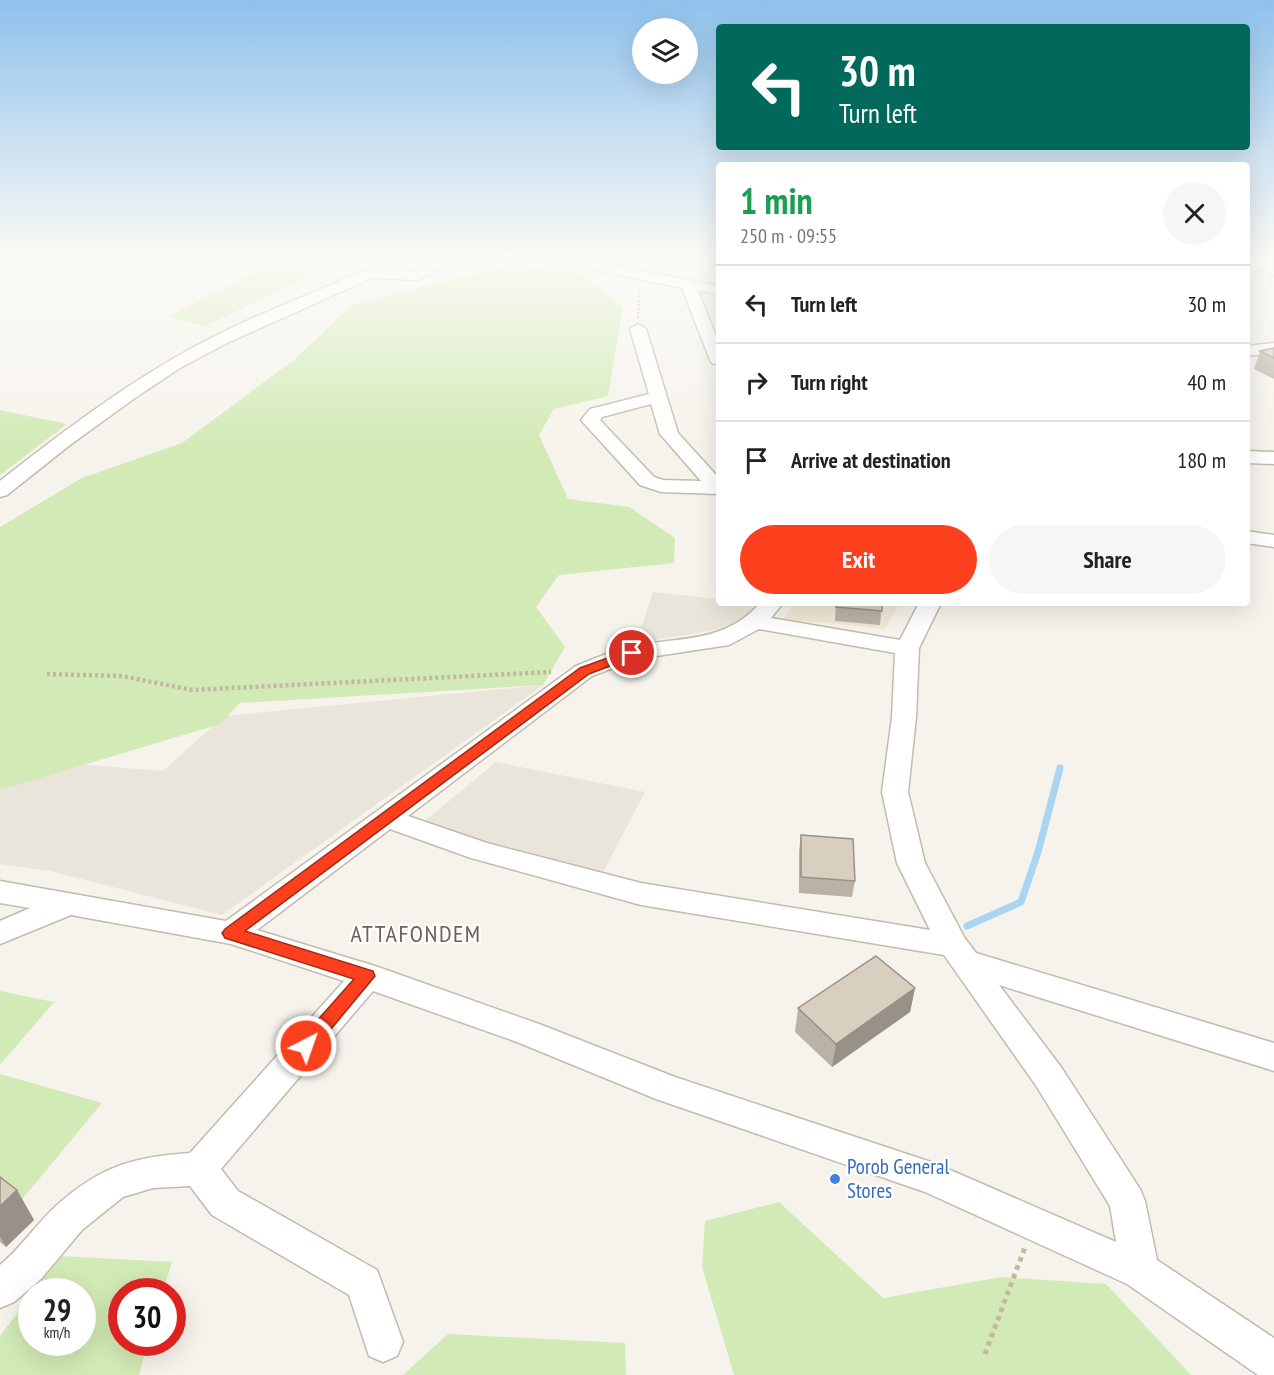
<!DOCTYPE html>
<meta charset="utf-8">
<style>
body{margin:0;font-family:"PT Sans Narrow",sans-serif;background:#f6f6f6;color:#222;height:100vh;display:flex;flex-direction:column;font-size:22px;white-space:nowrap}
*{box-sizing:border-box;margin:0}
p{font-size:20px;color:#767676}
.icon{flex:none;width:33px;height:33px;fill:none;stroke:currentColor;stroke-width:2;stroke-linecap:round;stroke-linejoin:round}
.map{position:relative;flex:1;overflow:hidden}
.details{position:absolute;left:716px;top:162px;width:534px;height:444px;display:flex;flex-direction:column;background:#fff;border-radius:6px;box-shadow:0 6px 24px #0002}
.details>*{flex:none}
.hud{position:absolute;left:716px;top:24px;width:534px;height:126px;border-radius:6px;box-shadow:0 6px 24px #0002;background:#00695c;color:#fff;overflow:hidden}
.fabs{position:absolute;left:632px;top:18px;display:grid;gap:12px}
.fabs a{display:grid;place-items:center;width:66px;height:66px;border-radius:50%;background:#fff;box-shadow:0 6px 24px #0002;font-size:30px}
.speed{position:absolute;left:18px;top:1278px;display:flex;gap:12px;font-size:30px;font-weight:700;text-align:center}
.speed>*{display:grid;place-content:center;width:78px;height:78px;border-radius:50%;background:#fff;box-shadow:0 6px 24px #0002;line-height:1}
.speed small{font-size:15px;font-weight:400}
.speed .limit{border:9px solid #d22;background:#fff;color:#111}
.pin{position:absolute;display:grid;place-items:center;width:51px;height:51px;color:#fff;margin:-26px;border:3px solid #fff;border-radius:50%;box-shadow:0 2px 6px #0007}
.me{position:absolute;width:66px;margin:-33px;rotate:41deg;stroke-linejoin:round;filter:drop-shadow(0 0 4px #0008)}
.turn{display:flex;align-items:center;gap:21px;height:126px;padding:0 24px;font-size:27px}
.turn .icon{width:78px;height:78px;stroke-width:2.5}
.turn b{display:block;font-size:42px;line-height:51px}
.round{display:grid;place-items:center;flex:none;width:63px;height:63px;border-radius:32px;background:#f6f6f6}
.headline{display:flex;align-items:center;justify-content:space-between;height:102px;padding:0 24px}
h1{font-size:36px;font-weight:800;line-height:45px;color:#1e9e55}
.primary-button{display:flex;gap:12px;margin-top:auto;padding:12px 24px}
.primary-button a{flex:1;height:69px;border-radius:36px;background:#fc3f1d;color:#fff;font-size:24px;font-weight:800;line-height:69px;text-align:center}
.primary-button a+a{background:#f6f6f6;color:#222}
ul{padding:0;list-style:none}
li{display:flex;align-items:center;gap:18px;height:78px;padding:0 24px;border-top:2px solid #e0e0e0}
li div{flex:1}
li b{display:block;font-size:22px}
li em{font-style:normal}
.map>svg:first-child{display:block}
.residential{fill:#eae5da}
.education{fill:#efe8d6}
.green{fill:#d2eab5}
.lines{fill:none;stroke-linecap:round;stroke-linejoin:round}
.stream{stroke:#a9d4f2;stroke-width:7}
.minor-casing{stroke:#c2bbae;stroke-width:3}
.path-far2{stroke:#c4b79f;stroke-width:2;stroke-dasharray:2 2;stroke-linecap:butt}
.path-far1{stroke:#c4b79f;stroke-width:4.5;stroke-dasharray:3 3;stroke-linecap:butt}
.path{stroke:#c4b79f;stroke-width:5;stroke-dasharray:4.5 4.5;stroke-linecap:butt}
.minor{fill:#fff;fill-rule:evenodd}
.wall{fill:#bab2a6}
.shaded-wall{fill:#979187}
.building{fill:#d8cfc1;stroke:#979187;stroke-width:1.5}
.route{fill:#fc3f1d;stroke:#a42913;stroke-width:1.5}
.shop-dot{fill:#3f7fe0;stroke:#fff;stroke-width:2}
.labels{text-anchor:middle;stroke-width:4.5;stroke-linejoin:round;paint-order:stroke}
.near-shop-label{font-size:21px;fill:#366cbe;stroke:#fff;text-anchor:start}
.near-neighbourhood-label{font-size:24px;letter-spacing:1.5px;fill:#6e6250;stroke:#fff}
</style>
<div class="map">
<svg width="1274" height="1375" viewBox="0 0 1274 1375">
<rect width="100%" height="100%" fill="#f6f3ec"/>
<!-- residential -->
<g class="residential">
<polygon points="653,592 718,599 718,603 757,603 752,618 729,628 636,643"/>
<polygon points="543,685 222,915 50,871 0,864 0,758 163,771 224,716"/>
<polygon points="496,762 645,792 602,874 420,825"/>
</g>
<!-- education -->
<polygon class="education" points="793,603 900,603 885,629 784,619"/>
<!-- green -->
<g class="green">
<polygon points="283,257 352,257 205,326 168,317"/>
<polygon points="509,266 577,271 623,307 608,396 554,409 539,435 568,499 629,507 675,538 674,563 559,575 536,607 565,647 543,685 240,703 220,724 0,790 0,527 82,478 182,443 295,359 353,304"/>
<polygon points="0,410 67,424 0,475"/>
<polygon points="0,991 54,1002 0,1065"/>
<polygon points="0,1074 102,1103 0,1226"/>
<polygon points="779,1202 883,1298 1002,1277 1106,1284 1191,1375 734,1375 702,1267 705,1221"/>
<polygon points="61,1256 172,1262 163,1291 122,1292 122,1342 148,1343 139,1375 0,1375 0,1336 31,1295 32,1342 82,1342 82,1292 34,1291"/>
<polygon points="448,1334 625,1343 626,1375 403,1375"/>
</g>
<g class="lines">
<!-- stream -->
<polyline class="stream" points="967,926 1021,902 1038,852 1060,768"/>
<defs>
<g id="minor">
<path d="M 445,257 L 463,257 L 418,280 L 372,278 L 227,343 L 180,368 L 135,398 L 70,445 L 7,495 L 0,497 L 0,481 C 61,433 124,385 192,348 C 247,318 306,296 364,271 L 382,269 L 416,272 Z"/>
<polygon points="547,257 574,257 718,286 718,294 698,291 718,341 718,365 712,363 710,360 682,288 554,261"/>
<polygon points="1246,257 1257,257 1274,266 1274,275 1246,263"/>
<path d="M 638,324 L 646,329 L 678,433 L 718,477 L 718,494 L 661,492 L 640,485 L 581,420 L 590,409 L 649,394 L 630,329 ZM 651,404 L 660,434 L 701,481 L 663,480 L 654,477 L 600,420 L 602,417 Z"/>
<polygon points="1274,343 1274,353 1246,356 1246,346"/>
<polygon points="1246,451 1274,452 1274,464 1246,463"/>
<polygon points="1246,531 1274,535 1274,547 1246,543"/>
<path d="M 760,603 L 783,603 L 771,618 L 900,640 L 919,603 L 941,603 L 919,648 L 916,717 L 908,792 L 925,863 L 964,937 L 976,953 L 1274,1043 L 1274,1071 L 999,985 L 1061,1067 L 1140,1189 L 1145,1201 L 1157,1260 L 1274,1338 L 1274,1375 L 1258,1375 L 1127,1284 L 925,1192 L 656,1099 L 517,1042 L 373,991 L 221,1169 L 238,1191 L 377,1270 L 403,1342 L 397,1356 L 383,1362 L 369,1356 L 349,1295 L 212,1215 L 190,1186 L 153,1188 L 123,1197 L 82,1230 L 41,1279 L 14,1302 L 0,1308 L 0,1265 C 22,1247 36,1224 57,1205 C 101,1166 133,1157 190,1153 L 344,981 L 231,944 L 71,915 L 0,944 L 0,921 L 30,908 L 0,903 L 0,881 L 226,921 L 576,666 C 594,659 613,650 633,646 C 680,637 726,643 760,603 ZM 759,629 L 895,653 L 892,717 L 882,792 L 897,863 L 930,930 L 641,883 L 487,843 L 408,816 L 592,676 L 637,659 L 729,645 ZM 390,829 L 471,858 L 641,905 L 944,955 L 1037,1087 L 1110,1206 L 1116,1242 L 934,1163 L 675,1077 L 539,1024 L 378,967 L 257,930 Z"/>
</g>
</defs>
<!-- minor casing -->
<use href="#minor" class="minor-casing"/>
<!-- path-far2 -->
<polyline class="path-far2" points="638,318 640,286"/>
<!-- path-far1 -->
<polyline class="path-far1" points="47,674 122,676 192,690 551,672"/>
<!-- path -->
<polyline class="path" points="985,1354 1025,1247"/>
<!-- minor -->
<use href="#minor" class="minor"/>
</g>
<!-- wall -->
<g class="wall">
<polygon points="1274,348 1274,379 1254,369 1260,351"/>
<polygon points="836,603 882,603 880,625 835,621"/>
<polygon points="801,835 855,881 852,897 799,893 799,851"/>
<polygon points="915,988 910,1012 832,1067 795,1032 798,1008"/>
<polygon points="0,1177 17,1190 34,1220 6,1247 0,1242"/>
</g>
<!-- shaded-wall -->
<g class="shaded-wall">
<polygon points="915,988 910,1012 832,1067 836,1044"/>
<polygon points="17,1190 34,1220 6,1247 0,1236 0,1206"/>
</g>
<!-- building -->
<g class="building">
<polygon points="1274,348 1274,358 1260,351"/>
<polygon points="837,603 882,603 882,611 836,607"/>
<polygon points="801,835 853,839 855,881 801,877"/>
<polygon points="876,956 915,988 836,1044 798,1008"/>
<polygon points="0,1177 17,1190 0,1206"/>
</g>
<!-- sky -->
<linearGradient id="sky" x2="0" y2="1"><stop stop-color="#8fc1ec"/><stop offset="0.57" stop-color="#fbfaf6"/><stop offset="1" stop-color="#fbfaf6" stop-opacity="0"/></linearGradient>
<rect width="1274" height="450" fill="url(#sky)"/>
<!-- route -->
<polygon class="route" points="632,649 637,650 639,653 637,656 589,674 245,931 373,971 375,976 312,1052 306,1054 299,1052 297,1046 299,1041 354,979 225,938 222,933 225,929 580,668"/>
<!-- markers -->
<circle class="shop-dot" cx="835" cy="1179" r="6"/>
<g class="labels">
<!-- near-shop labels -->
<g class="near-shop-label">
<text x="847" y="1174">Porob General<tspan x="847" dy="24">Stores</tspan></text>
</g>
<!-- near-neighbourhood labels -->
<g class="near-neighbourhood-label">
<text x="416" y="942">ATTAFONDEM</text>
</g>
</g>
</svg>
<div class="fabs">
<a><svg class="icon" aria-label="layers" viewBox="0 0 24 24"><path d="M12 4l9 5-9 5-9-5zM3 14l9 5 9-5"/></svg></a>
</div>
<div class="speed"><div>29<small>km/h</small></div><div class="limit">30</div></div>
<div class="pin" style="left:632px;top:653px;background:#d93025"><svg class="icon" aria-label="arrive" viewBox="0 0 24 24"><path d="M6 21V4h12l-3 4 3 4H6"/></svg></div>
<svg class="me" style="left:306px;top:1046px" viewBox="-20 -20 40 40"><circle r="17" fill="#fc3f1d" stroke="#fff" stroke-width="3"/><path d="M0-11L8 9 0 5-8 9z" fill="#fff"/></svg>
<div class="hud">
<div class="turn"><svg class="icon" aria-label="left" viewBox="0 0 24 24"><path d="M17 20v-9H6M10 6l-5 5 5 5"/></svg><div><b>30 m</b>Turn left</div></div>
</div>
<section class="details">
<div class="headline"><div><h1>1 min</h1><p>250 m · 09:55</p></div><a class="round"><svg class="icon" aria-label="close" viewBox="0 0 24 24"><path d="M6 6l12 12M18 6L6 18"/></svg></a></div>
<ul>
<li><svg class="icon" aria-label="left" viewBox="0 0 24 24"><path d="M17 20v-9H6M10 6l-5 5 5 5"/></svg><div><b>Turn left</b></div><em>30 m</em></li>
<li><svg class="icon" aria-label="right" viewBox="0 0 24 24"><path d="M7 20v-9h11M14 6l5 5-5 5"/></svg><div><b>Turn right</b></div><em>40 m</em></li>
<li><svg class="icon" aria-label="arrive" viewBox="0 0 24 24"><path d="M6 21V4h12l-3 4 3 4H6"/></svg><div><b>Arrive at destination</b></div><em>180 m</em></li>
</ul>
<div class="primary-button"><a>Exit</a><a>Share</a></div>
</section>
</div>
